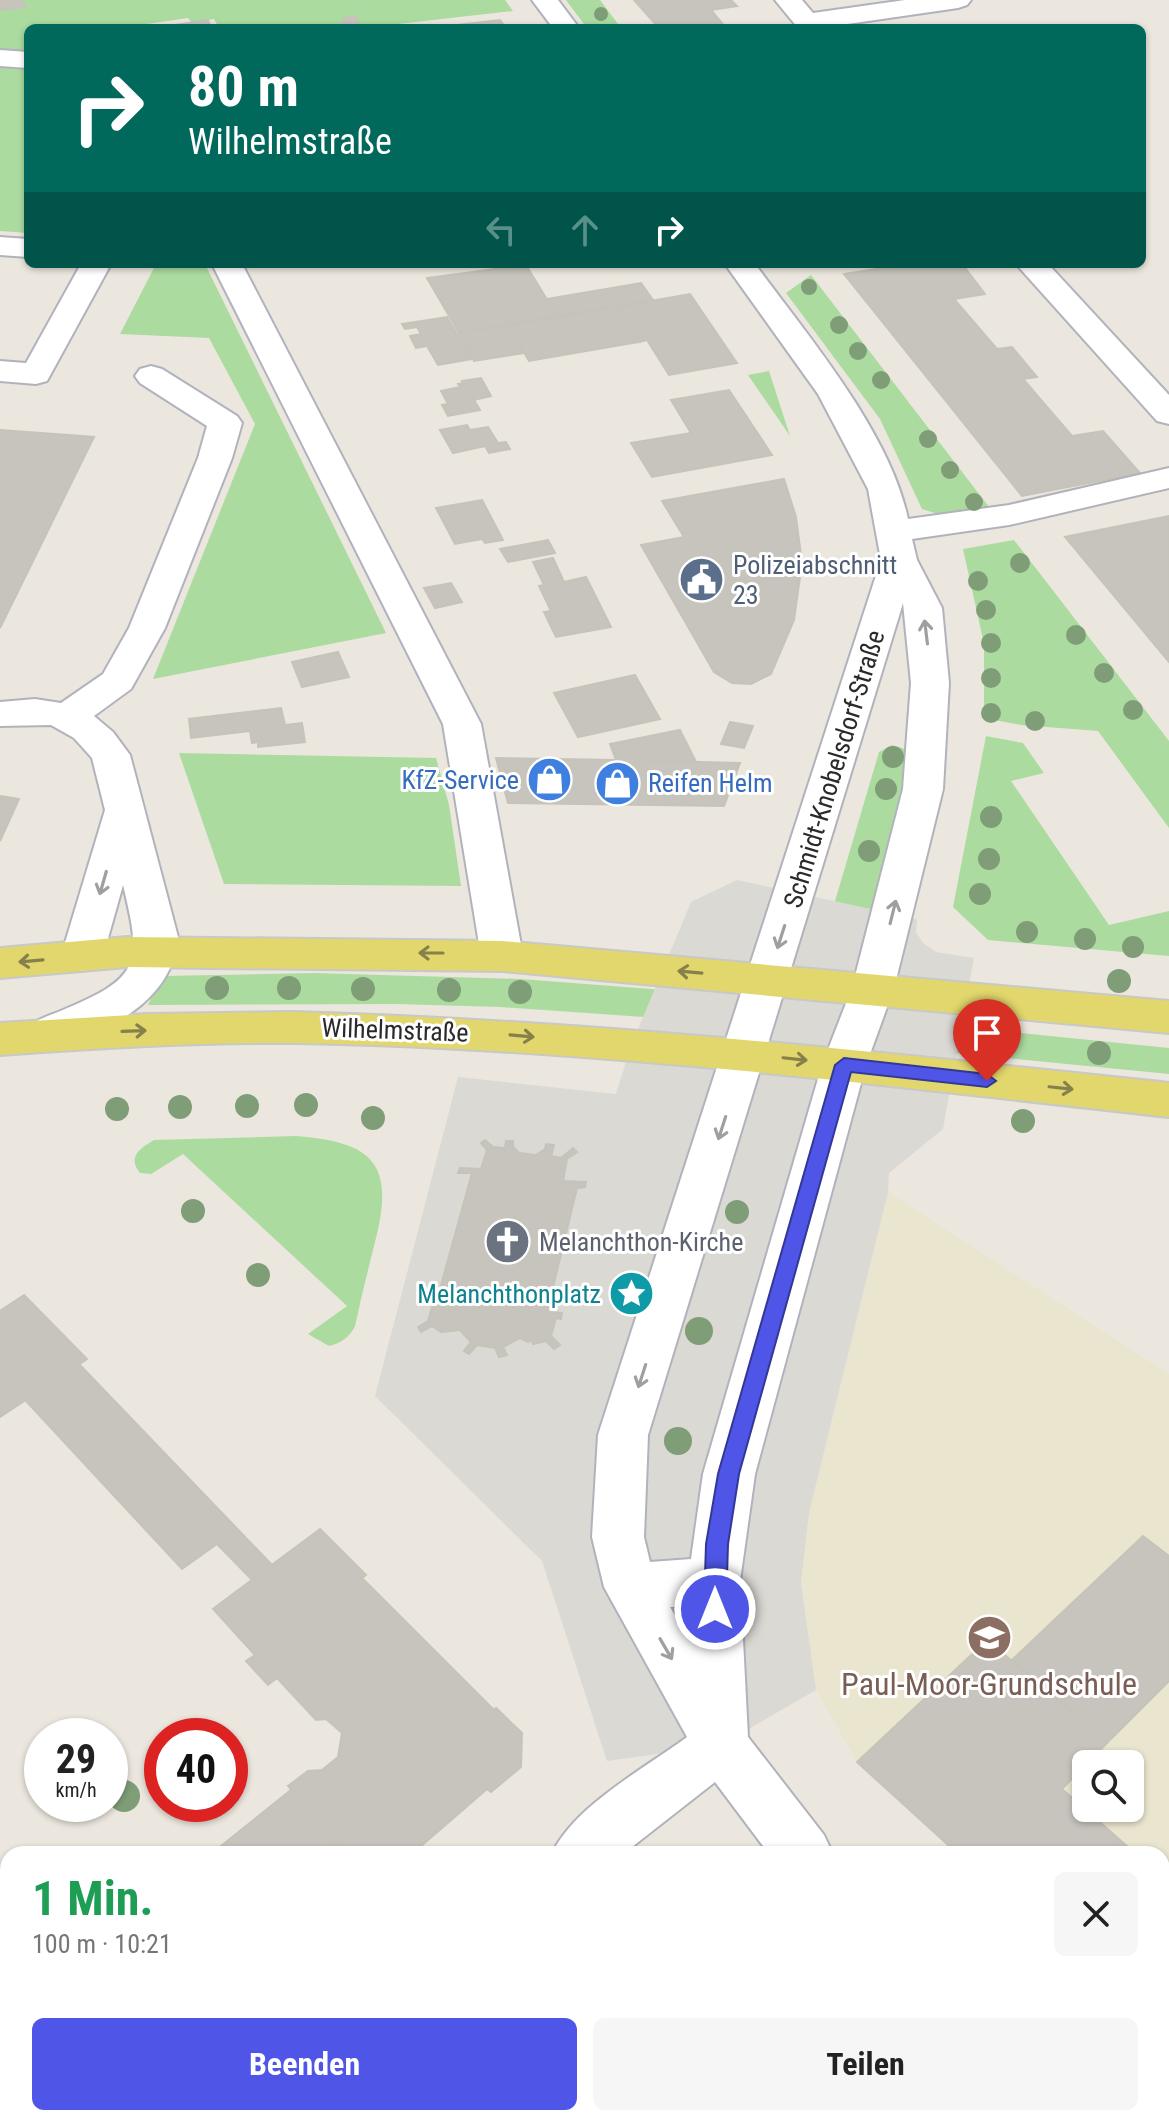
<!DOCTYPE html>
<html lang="de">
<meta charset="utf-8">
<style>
body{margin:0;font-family:"Roboto Condensed",sans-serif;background:#f6f6f6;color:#222;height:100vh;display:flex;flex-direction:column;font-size:30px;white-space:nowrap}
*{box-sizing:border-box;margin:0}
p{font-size:26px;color:#767676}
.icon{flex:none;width:44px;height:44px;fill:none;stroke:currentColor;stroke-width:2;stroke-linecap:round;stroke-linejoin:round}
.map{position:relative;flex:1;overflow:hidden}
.drawer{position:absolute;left:0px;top:1846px;width:1170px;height:280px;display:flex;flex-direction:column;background:#fff;border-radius:24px 24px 0 0;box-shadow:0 2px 6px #0004}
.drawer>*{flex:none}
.top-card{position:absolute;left:24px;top:24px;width:1122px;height:244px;border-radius:12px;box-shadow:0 2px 6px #0004;background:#00695c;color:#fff;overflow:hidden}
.buttons{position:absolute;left:1072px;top:1750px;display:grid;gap:16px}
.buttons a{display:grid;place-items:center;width:72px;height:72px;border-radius:12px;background:#fff;box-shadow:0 2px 6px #0004;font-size:40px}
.speed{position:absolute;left:24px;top:1718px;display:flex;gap:16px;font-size:40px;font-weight:700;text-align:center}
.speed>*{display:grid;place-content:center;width:104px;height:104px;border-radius:50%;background:#fff;box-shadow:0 2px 6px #0004;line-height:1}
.speed small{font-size:20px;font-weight:400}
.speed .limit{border:12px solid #d22;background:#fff;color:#111}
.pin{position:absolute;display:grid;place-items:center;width:68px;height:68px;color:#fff;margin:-82px -34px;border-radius:50% 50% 50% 0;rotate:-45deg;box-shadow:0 0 8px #0007}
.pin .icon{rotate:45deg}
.me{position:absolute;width:88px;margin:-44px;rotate:0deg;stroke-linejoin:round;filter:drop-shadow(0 0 6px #0008)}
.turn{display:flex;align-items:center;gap:28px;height:168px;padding:0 32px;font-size:36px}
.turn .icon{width:104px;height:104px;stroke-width:2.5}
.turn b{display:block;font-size:56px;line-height:68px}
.lanes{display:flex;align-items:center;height:76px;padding:0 32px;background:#0003;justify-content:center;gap:40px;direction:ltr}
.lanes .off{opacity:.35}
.round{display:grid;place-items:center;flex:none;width:84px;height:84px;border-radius:12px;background:#f6f6f6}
.summary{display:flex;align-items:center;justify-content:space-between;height:136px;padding:0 32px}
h1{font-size:48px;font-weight:700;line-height:60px;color:#1e9e55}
.primary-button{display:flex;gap:16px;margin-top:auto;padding:16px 32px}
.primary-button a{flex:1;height:92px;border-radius:12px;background:#4f56e7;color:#fff;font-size:32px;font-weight:700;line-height:92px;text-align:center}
.primary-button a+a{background:#f6f6f6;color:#222}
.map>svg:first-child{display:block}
.education{fill:#eae5cf;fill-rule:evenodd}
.green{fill:#acdba0}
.plaza{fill:#dbd9d4}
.building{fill:#c6c4bd;stroke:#c6c3b8;stroke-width:2}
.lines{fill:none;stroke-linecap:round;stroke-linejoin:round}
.minor-casing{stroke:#b1b2bc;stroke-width:4}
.major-casing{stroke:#c8c8c8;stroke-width:4}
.minor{fill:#fff;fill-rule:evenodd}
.major{fill:#e2d76c;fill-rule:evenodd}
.tree{fill:#7f9d77}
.oneway{stroke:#9f9f9f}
.oneway2{stroke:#86804b}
.route{fill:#4f56e7;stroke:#333896;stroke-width:2}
.labels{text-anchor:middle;stroke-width:6;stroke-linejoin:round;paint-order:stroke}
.service-label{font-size:26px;fill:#4e5e75;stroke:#fff;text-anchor:start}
.street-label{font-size:26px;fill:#2a2a2a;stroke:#fff}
.shop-label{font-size:26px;fill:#366cbe;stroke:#fff;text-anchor:end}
.worship-label{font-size:26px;fill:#5b616d;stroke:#fff;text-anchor:start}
.culture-label{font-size:26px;fill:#0d838f;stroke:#fff;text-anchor:end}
.near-education-label{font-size:32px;fill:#785e54;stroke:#fff}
</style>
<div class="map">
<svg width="1169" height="2126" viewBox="0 0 1169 2126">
<rect width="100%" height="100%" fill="#ebe7de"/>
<!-- education -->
<path class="education" d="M 888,1192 L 1169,1374 L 1169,2047 L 1162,2040 L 1162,1854 L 958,1854 L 857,1762 L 816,1690 L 801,1583 L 809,1513 ZM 1086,1764 L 1130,1764 L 1130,1808 L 1086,1808 Z"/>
<!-- green -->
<g class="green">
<polygon points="0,0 505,0 513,11 363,28 219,28 214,19 192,23 188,18 119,28 28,28 28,233 0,231"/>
<polygon points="566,0 600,0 621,28 587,28"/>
<polygon points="156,264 205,264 386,633 153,679 255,424 209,338 120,334"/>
<polygon points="811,275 989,507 944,516 922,509 880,419 786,293"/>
<polygon points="769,371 790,436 748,375"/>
<polygon points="1014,540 1169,741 1169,828 1098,731 1021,725 984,718 984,644 963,549"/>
<polygon points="986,736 1023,743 1044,773 1011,781 1109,925 1169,911 1169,956 988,940 953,907"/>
<polygon points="892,745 908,750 908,773 871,914 833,908 879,752"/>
<polygon points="179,753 436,758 449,805 461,886 224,884"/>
<polygon points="314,973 521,979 664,990 658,1018 500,1007 396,1004 148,1005 162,976"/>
<polygon points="961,1027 1169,1048 1169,1074 956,1053"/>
<path d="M 296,1136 C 375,1142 395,1165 375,1242 C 368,1270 361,1298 355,1326 C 350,1337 341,1343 329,1346 L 308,1334 L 347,1306 L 183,1154 L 151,1174 L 140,1173 C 127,1157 140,1148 154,1140 Z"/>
</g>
<!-- plaza -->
<polygon class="plaza" points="737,880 917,919 916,932 923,943 936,952 974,958 943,1129 889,1173 888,1192 809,1513 801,1583 816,1690 721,1745 607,1761 542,1561 375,1396 458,1077 616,1094 631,1046 691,902"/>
<!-- building -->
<g class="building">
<polygon points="0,0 22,0 25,7 0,10"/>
<polygon points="634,0 731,0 737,6 711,10 726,28 659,28"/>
<polygon points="356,16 361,28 346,28 342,19"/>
<polygon points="208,20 211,28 155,28"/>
<polygon points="500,20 506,28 448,26"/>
<polygon points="909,264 962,264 985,294 954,299 997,349 1012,347 1037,377 1023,379 1072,436 1103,431 1140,473 1022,496 844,274"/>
<polygon points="526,265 557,316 459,333 427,278"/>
<polygon points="641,283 653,300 557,316 547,299"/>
<polygon points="690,294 737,363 669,375 647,340 639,342 616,307"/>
<polygon points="616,307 639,342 615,346 593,311"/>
<polygon points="593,311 615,346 529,361 508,325"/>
<polygon points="447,317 472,359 438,365 427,346 416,348 410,336 421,334 417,327 405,329 402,324"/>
<polygon points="508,325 524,353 474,361 459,333"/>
<polygon points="481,378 491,396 473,400 462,381"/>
<polygon points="464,383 480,410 448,416 442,405 448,404 441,391 460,387 458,384"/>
<polygon points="729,390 772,455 652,477 631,443 691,433 671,400"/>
<polygon points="467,425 470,430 488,427 498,443 506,442 510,449 489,453 485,446 453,453 440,430"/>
<polygon points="0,430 94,437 0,628"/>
<polygon points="784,479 796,517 802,563 792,563 791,577 800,577 794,620 771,674 751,684 732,683 714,672 641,545 684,537 662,501"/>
<polygon points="482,500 503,540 485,543 482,539 455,544 436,508"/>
<polygon points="1169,516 1169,662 1065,537"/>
<polygon points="548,540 555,553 508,562 500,549"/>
<polygon points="553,558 564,582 586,577 611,627 556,637 544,612 551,611 539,586 544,585 533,562"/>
<polygon points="451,583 462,602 435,608 424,588"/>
<polygon points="338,652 349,677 302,687 292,662"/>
<polygon points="635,675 660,719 578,737 554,693"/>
<polygon points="281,708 285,725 302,723 305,742 258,747 258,742 252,743 250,731 191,738 189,719"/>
<polygon points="730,722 753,726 744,748 721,744"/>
<polygon points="680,730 696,762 616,760 610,744"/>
<polygon points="496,758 616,760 740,763 724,806 508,803"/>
<polygon points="0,796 19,799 0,841"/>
<polygon points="485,1140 493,1147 505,1148 506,1141 513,1141 513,1147 519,1153 536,1155 545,1149 546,1144 554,1145 551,1156 561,1158 573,1148 577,1152 567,1159 563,1181 586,1182 585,1187 577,1188 547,1312 562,1313 561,1319 556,1318 551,1336 560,1345 554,1349 546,1341 533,1344 532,1340 528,1342 520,1338 503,1347 507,1355 499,1357 495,1348 477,1345 469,1354 464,1351 471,1342 460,1330 441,1332 432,1326 421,1332 418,1327 428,1321 433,1304 427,1303 429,1298 438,1296 472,1173 458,1173 460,1168 481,1169 487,1150 481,1143"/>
<polygon points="24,1295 87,1359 0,1417 0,1311"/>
<polygon points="79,1364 272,1565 252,1580 217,1544 182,1569 25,1400"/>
<polygon points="320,1529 366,1575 362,1578 494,1710 496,1708 522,1733 521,1767 491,1792 487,1789 412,1854 347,1854 288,1786 308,1771 322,1770 338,1757 342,1733 326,1719 316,1720 277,1678 268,1685 246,1661 255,1655 213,1609"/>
<polygon points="1143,1536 1169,1556 1169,1681 1108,1742 1012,1660"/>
<polygon points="987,1640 1108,1742 1062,1789 1136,1854 958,1854 857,1762"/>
<polygon points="291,1790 347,1854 211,1854"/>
<polygon points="1162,1877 1169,1883 1169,2047 1162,2040"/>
<polygon points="489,2118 618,2118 626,2126 480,2126"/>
<polygon points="618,2118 662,2118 654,2126 626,2126"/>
<polygon points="710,2118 871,2118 879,2126 718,2126"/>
</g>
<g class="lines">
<defs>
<g id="minor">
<polygon points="532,0 558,0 579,28 553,28"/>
<polygon points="775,0 802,0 813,13 905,0 971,0 967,5 958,8 820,28 798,28"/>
<polygon points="0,50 28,52 28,68 0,66"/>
<polygon points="0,237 28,239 28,257 0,255"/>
<polygon points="81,264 111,264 47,381 36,384 0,381 0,361 26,363"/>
<polygon points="212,264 242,264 481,724 523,956 517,966 502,971 487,966 481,956 443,724"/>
<path d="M 725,264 L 755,264 C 808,336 890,432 908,519 L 1009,505 L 1169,468 L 1169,488 L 1009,525 L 912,539 L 917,560 L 942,608 L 949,683 L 943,789 L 894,988 L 866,1065 L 755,1474 L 740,1581 L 748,1737 L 824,1835 L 833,1854 L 769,1854 L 715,1782 L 623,1854 L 552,1854 C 573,1807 645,1768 687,1737 L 604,1587 L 592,1537 L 598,1435 L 881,560 L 868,489 L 818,394 ZM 903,603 L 911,683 L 903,789 L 852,988 L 822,1065 L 703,1474 L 691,1559 L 650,1562 L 644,1537 L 648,1435 ZM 688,1606 L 690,1640 L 670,1607 Z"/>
<polygon points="1016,264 1048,264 1169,395 1169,424 1157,421"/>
<path d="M 151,366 L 162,369 L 237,416 L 242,423 L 232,458 L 165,628 L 131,689 L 94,716 L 113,732 L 130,755 L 178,937 C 172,1005 103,1033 45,1051 L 30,1046 L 23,1035 C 31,1021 43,1018 58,1012 C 140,978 143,967 123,885 L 103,956 L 97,966 L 82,971 L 67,966 L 61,956 L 105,810 L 92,758 L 74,738 L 51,725 L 0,726 L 0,702 L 35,699 L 61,703 L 103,674 L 129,628 L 198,458 L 207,426 L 140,383 L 135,376 L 140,369 Z"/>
<polygon points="249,2118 317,2118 314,2126 246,2126"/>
<polygon points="1037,2118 1104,2118 1107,2126 1040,2126"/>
</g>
<g id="major">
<polygon points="127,937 502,941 1169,1001 1169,1033 502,971 127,967 0,978 0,948"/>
<path d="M 293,1012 C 587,1020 877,1052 1169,1083 L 1169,1117 C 879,1085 588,1048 296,1043 C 197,1042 99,1048 0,1055 L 0,1023 L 147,1014 Z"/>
</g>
</defs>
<!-- minor casing -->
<use href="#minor" class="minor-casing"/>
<!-- major casing -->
<use href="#major" class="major-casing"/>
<!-- minor -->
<use href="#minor" class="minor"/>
<!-- major -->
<use href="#major" class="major"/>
</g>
<!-- trees -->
<g class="tree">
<circle cx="601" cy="14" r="7"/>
<circle cx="809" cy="287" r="8"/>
<circle cx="839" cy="325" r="9"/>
<circle cx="858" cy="351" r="9"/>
<circle cx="881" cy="380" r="9"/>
<circle cx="928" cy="439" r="9"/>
<circle cx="950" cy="470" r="9"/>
<circle cx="974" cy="502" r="9"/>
<circle cx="1020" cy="563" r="10"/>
<circle cx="978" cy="581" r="10"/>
<circle cx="986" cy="610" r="10"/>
<circle cx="1076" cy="635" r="10"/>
<circle cx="991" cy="643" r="10"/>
<circle cx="1104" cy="673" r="10"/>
<circle cx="991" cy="678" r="10"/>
<circle cx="1133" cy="710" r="10"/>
<circle cx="991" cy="713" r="10"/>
<circle cx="1035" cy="721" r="10"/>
<circle cx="893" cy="757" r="11"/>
<circle cx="886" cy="789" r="11"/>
<circle cx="991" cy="817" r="11"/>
<circle cx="869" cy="851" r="11"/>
<circle cx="989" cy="859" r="11"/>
<circle cx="980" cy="894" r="11"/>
<circle cx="1027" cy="932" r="11"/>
<circle cx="1085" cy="939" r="11"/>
<circle cx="1133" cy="947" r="11"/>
<circle cx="1119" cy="981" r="12"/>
<circle cx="217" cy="988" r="12"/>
<circle cx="289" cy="988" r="12"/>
<circle cx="363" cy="989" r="12"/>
<circle cx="449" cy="990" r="12"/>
<circle cx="520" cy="992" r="12"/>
<circle cx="1001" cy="1043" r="12"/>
<circle cx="1099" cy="1053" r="12"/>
<circle cx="306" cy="1105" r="12"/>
<circle cx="247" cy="1106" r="12"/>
<circle cx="180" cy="1107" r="12"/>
<circle cx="117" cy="1109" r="12"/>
<circle cx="373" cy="1118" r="12"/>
<circle cx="1023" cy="1121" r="12"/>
<circle cx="193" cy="1211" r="12"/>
<circle cx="737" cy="1212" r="12"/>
<circle cx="258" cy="1275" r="12"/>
<circle cx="699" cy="1331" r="14"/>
<circle cx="678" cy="1441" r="14"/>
<circle cx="124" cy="1796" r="16"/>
</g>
<!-- one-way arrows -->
<defs><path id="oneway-shaft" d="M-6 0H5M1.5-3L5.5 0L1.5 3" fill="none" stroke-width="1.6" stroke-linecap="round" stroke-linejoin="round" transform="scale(2)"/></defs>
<g class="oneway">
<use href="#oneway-shaft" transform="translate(926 632) rotate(-97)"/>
<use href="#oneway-shaft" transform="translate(103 883) rotate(106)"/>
<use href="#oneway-shaft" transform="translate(893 912) rotate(-76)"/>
<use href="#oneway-shaft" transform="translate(781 937) rotate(108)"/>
<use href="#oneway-shaft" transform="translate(722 1128) rotate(108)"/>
<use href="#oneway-shaft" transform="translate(642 1376) rotate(108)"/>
<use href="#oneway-shaft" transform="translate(666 1649) rotate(60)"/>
</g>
<g class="oneway2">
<use href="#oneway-shaft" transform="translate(431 953) rotate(-180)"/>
<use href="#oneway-shaft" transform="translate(31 961) rotate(175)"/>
<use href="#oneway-shaft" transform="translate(690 972) rotate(-175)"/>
<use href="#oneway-shaft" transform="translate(134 1031) rotate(-2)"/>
<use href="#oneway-shaft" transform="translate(522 1036) rotate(5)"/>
<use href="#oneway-shaft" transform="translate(795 1059) rotate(6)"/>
<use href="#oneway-shaft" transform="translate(1061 1088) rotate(6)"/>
</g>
<!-- route -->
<polygon class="route" points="844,1058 987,1074 996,1081 987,1087 851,1072 739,1474 728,1544 726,1609 723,1616 715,1618 707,1616 704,1609 706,1544 718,1474 835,1065"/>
<!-- icons -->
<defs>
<symbol id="civic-disc" viewBox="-11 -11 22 22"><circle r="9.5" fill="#5c6f8a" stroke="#fff"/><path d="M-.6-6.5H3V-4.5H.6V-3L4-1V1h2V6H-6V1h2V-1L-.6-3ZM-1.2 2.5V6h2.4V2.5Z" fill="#fff"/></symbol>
<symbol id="shop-disc" viewBox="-11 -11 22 22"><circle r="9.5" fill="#3f7fe0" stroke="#fff"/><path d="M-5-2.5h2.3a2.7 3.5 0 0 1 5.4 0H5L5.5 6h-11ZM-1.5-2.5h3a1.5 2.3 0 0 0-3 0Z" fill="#fff"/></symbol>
<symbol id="church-disc" viewBox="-11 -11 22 22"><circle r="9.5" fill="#6b7280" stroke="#fff"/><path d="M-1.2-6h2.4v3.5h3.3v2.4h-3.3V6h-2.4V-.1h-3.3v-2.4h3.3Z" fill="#fff"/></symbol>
<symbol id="sight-disc" viewBox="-11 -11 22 22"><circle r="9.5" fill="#0f9aa8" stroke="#fff"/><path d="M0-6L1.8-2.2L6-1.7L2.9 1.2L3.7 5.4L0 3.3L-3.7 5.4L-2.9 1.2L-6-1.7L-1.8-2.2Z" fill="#fff"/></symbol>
<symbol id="school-disc" viewBox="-11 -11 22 22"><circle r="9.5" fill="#8d6e63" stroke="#fff"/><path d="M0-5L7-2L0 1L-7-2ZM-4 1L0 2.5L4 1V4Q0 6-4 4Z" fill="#fff"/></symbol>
</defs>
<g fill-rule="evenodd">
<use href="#civic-disc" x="676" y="554" width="51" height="51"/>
<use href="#shop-disc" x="524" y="754" width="51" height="51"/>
<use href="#shop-disc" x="592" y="758" width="51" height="51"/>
<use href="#church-disc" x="482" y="1216" width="51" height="51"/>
<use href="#sight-disc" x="606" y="1268" width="51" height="51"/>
<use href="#school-disc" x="964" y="1612" width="51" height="51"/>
</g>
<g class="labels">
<!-- service labels -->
<g class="service-label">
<text x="733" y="574">Polizeiabschnitt<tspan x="733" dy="30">23</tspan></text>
</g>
<!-- street labels -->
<g class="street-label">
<text transform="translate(834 769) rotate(-73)" y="9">Schmidt-Knobelsdorf-Straße</text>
<text transform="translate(395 1030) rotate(2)" y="9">Wilhelmstraße</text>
</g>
<!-- shop labels -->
<g class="shop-label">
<text x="519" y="789">KfZ-Service</text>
<text x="648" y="792" text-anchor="start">Reifen Helm</text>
</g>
<!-- worship labels -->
<g class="worship-label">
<text x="539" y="1251">Melanchthon-Kirche</text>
</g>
<!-- culture labels -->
<g class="culture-label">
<text x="601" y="1303">Melanchthonplatz</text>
</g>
<!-- near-education labels -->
<g class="near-education-label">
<text x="989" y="1695">Paul-Moor-Grundschule</text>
</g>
</g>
</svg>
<div class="buttons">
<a><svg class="icon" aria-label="search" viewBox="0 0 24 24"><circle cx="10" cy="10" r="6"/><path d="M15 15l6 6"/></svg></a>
</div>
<div class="speed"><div>29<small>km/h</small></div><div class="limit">40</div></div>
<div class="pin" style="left:987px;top:1081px;background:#d93025"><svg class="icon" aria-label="arrive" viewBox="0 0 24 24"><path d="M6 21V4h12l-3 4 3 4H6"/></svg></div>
<svg class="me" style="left:715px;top:1609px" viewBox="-20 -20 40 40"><circle r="17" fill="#4f56e7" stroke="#fff" stroke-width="3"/><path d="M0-11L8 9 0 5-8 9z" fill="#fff"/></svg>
<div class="top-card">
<div class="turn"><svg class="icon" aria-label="right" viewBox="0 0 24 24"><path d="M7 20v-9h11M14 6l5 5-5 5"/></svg><div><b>80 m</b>Wilhelmstraße</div></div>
<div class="lanes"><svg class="icon off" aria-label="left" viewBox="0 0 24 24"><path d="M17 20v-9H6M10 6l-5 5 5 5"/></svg><svg class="icon off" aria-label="ahead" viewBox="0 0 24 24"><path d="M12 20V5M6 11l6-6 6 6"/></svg><svg class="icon" aria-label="right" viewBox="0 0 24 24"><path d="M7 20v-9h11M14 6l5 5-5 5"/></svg></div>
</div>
<section class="drawer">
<div class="summary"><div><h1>1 Min.</h1><p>100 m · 10:21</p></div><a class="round"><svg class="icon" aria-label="close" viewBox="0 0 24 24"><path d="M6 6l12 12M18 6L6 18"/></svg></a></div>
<div class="primary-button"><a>Beenden</a><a>Teilen</a></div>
</section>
</div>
